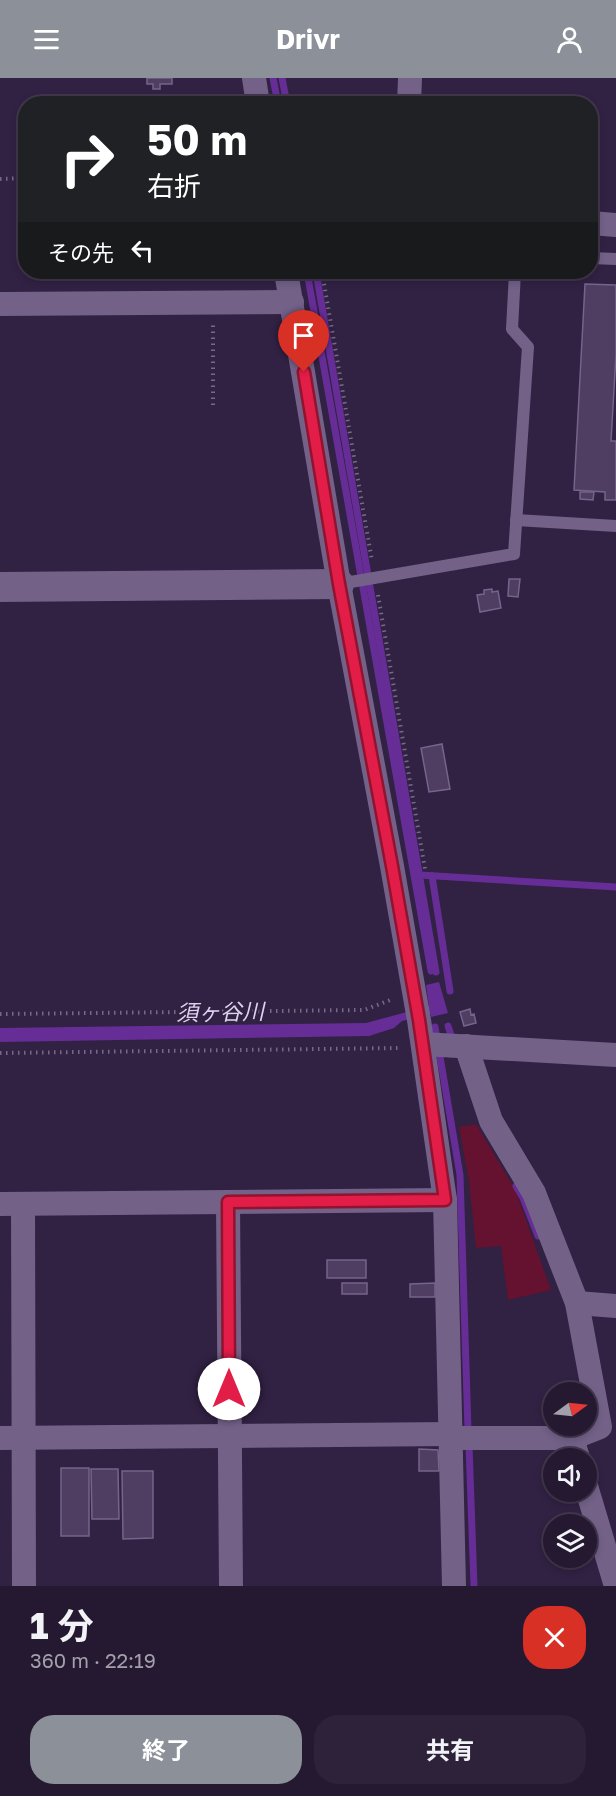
<!DOCTYPE html>
<html lang="ja">
<meta charset="utf-8">
<style>
body{margin:0;font-family:"Golos Text","Noto Sans JP",sans-serif;background:#2d223a;color:#f1f3f6;height:100vh;display:flex;flex-direction:column;font-size:22px;white-space:nowrap}
*{box-sizing:border-box;margin:0}
p{font-size:20px;color:#a3a0ac}
.icon{flex:none;width:33px;height:33px;fill:none;stroke:currentColor;stroke-width:2;stroke-linecap:round;stroke-linejoin:round}
.map{position:relative;height:1508px;overflow:hidden}
.side{display:flex;flex-direction:column;background:#251932;flex:1}
.side>*{flex:none}
.hud{position:absolute;left:18px;top:18px;width:580px;height:183px;border-radius:24px;box-shadow:0 3px 9px #0003,0 0 0 2px #42384d;background:#202124;color:#fff;overflow:hidden}
.needle{width:39px;rotate:75deg}
.tools{position:absolute;left:543px;top:1304px;display:grid;gap:12px}
.tools a{display:grid;place-items:center;width:54px;height:54px;border-radius:50%;background:#251932;box-shadow:0 3px 9px #0003,0 0 0 2px #42384d;font-size:30px}
.pin{position:absolute;display:grid;place-items:center;width:51px;height:51px;color:#fff;margin:-62px -26px;border-radius:50% 50% 50% 0;rotate:-45deg;box-shadow:0 0 6px #0007}
.pin .icon{rotate:45deg}
.me{position:absolute;width:66px;margin:-33px;rotate:0deg;stroke-linejoin:round;filter:drop-shadow(0 0 4px #0008)}
.turn{display:flex;align-items:center;gap:21px;height:126px;padding:0 30px;font-size:27px}
.turn .icon{width:78px;height:78px;stroke-width:2.5}
.turn b{display:block;font-size:42px;line-height:51px}
.then{display:flex;align-items:center;height:57px;padding:0 30px;background:#0003;gap:12px;font-size:22px}
.round{display:grid;place-items:center;flex:none;width:63px;height:63px;border-radius:24px;background:#2d223a}
.summary{display:flex;align-items:center;justify-content:space-between;height:102px;padding:0 30px}
h1{font-size:36px;font-weight:700;line-height:45px}
.primary-button{display:flex;gap:12px;margin-top:auto;padding:12px 30px}
.primary-button a{flex:1;height:69px;border-radius:24px;background:#8c9099;color:#fff;font-size:24px;font-weight:700;line-height:69px;text-align:center}
.primary-button a+a{background:#2d223a;color:#f1f3f6}
header{display:flex;justify-content:space-between;align-items:center;height:78px;padding:0 30px;background:#8c9099;color:#fff;font-size:27px;font-weight:700}
.map>svg:first-child{display:block}
.green{fill:#64122f}
.water{fill:#662d97}
.lines{fill:none;stroke-linecap:round;stroke-linejoin:round}
.stream{stroke:#662d97;stroke-width:7}
.building{fill:#4f3e62;stroke:#75648b;stroke-width:1.5}
.path{stroke:#776a87;stroke-width:4;stroke-dasharray:1.5 4.5;stroke-linecap:butt}
.service{stroke:#736188;stroke-width:12}
.minor{stroke:#736188;stroke-width:24}
.tertiary{stroke:#736188;stroke-width:30}
.route-casing{stroke:#92132f;stroke-width:15}
.route{stroke:#e11d48;stroke-width:10}
.labels{text-anchor:middle;stroke-width:4.5;stroke-linejoin:round;paint-order:stroke}
.water-label{font-size:22px;font-style:italic;fill:#ded2ed;stroke:#312143}
</style>
<header><svg class="icon" aria-label="menu" viewBox="0 0 24 24"><path d="M4 6h16M4 12h16M4 18h16"/></svg>Drivr<svg class="icon" aria-label="person" viewBox="0 0 24 24"><circle cx="12" cy="8" r="4"/><path d="M4 21q1-7 8-7t8 7"/></svg></header>
<div class="map">
<svg width="616" height="1508" viewBox="0 0 616 1508">
<rect width="100%" height="100%" fill="#312143"/>
<!-- green -->
<polygon class="green" points="476,1046 515,1111 551,1212 508,1222 501,1168 476,1170 469,1104 459,1049"/>
<!-- water -->
<polygon class="water" points="439,904 448,935 431,939 431,936 402,943 394,950 369,958 0,964 0,950 366,945 429,928 426,907"/>
<g class="lines">
<!-- stream -->
<g class="stream">
<polyline points="273,0 278,26"/>
<polyline points="282,0 287,26"/>
<polyline points="307,194 431,893"/>
<polyline points="316,194 436,894"/>
<polyline points="420,797 616,809"/>
<polyline points="432,798 450,913"/>
<polyline points="448,948 453,963"/>
<polyline points="435,949 460,1097 468,1352"/>
<polyline points="516,1108 523,1120 538,1158"/>
<polyline points="469,1367 474,1508"/>
</g>
</g>
<!-- building -->
<g class="building">
<polygon points="147,0 172,0 172,6 160,6 160,11 153,11 153,6 147,6"/>
<polygon points="585,206 616,207 616,277 611,363 616,363 616,422 605,422 605,414 574,412"/>
<polygon points="580,414 594,414 593,422 580,421"/>
<polygon points="509,501 520,501 518,519 508,518"/>
<polygon points="492,511 492,514 498,513 501,530 480,534 477,517 484,516 484,512"/>
<polygon points="442,666 450,711 429,714 421,670"/>
<polygon points="470,931 471,937 474,936 476,945 464,948 460,934"/>
<rect x="327" y="1182" width="39" height="18"/>
<rect x="342" y="1205" width="25" height="11"/>
<polygon points="435,1205 435,1219 410,1219 410,1206"/>
<polygon points="419,1371 438,1372 439,1393 419,1393"/>
<rect x="61" y="1390" width="28" height="68"/>
<polygon points="91,1391 118,1391 119,1441 92,1441"/>
<polygon points="122,1393 153,1393 153,1460 123,1461"/>
</g>
<g class="lines">
<!-- path -->
<g class="path">
<polyline points="0,101 26,100"/>
<polyline points="322,194 372,483"/>
<polyline points="213,327 213,246"/>
<polyline points="378,517 425,791"/>
<polyline points="0,936 364,932 393,921"/>
<polyline points="0,975 401,970"/>
</g>
<!-- service -->
<g class="service">
<polyline points="591,180 616,181"/>
<polyline points="516,442 616,448"/>
<polyline points="339,506 514,476 528,269 512,251 515,194"/>
</g>
<!-- minor -->
<g class="minor">
<polyline points="254,0 258,26"/>
<polyline points="409,26 410,0"/>
<polyline points="591,145 616,147"/>
<polyline points="286,194 339,506 392,788 419,942 445,1122 454,1508"/>
<polyline points="0,226 292,224"/>
<polyline points="423,966 616,977"/>
<polyline points="228,1124 231,1508"/>
<polyline points="0,1126 445,1122"/>
<polyline points="23,1126 24,1508"/>
<polyline points="577,1225 616,1228"/>
<polyline points="0,1360 450,1356"/>
<polyline points="450,1360 572,1360 600,1349 577,1225 534,1115 491,1043 466,968"/>
<polyline points="572,1360 578,1380"/>
<polyline points="586,1408 616,1508"/>
</g>
<!-- tertiary -->
<polyline class="tertiary" points="0,509 339,506"/>
</g>
<g class="lines">
<defs>
<polyline id="route" points="229,1311 228,1124 445,1122 419,942 392,788 339,506 304,294"/>
</defs>
<!-- route casing -->
<use href="#route" class="route-casing"/>
<!-- route -->
<use href="#route" class="route"/>
</g>
<g class="labels">
<!-- water labels -->
<g class="water-label">
<text transform="translate(220 934) rotate(-1)" y="8">須ヶ谷川</text>
</g>
</g>
</svg>
<div class="tools">
<a><svg class="needle" viewBox="-14 -14 28 28"><path d="M0-13l5 13h-10z" fill="#e53935"/><path d="M0 13l5-13h-10z" fill="#a3a0ac"/></svg></a>
<a><svg class="icon" aria-label="sound" viewBox="0 0 24 24"><path d="M4 9h4l5-4v14l-5-4H4zM17 9q2 3 0 6"/></svg></a>
<a><svg class="icon" aria-label="layers" viewBox="0 0 24 24"><path d="M12 4l9 5-9 5-9-5zM3 14l9 5 9-5"/></svg></a>
</div>
<div class="pin" style="left:304px;top:294px;background:#d93025"><svg class="icon" aria-label="arrive" viewBox="0 0 24 24"><path d="M6 21V4h12l-3 4 3 4H6"/></svg></div>
<svg class="me" style="left:229px;top:1311px" viewBox="-20 -20 40 40"><circle r="19" fill="#fff"/><path d="M0-13L10 11 0 6-10 11z" fill="#e11d48"/></svg>
<div class="hud">
<div class="turn"><svg class="icon" aria-label="right" viewBox="0 0 24 24"><path d="M7 20v-9h11M14 6l5 5-5 5"/></svg><div><b>50 m</b>右折</div></div>
<div class="then">その先<svg class="icon" aria-label="left" viewBox="0 0 24 24"><path d="M17 20v-9H6M10 6l-5 5 5 5"/></svg></div>
</div>
</div>
<section class="side">
<div class="summary"><div><h1>1 分</h1><p>360 m · 22:19</p></div><a class="round" style="background:#d93025;color:#fff"><svg class="icon" aria-label="close" viewBox="0 0 24 24"><path d="M6 6l12 12M18 6L6 18"/></svg></a></div>
<div class="primary-button"><a>終了</a><a>共有</a></div>
</section>
